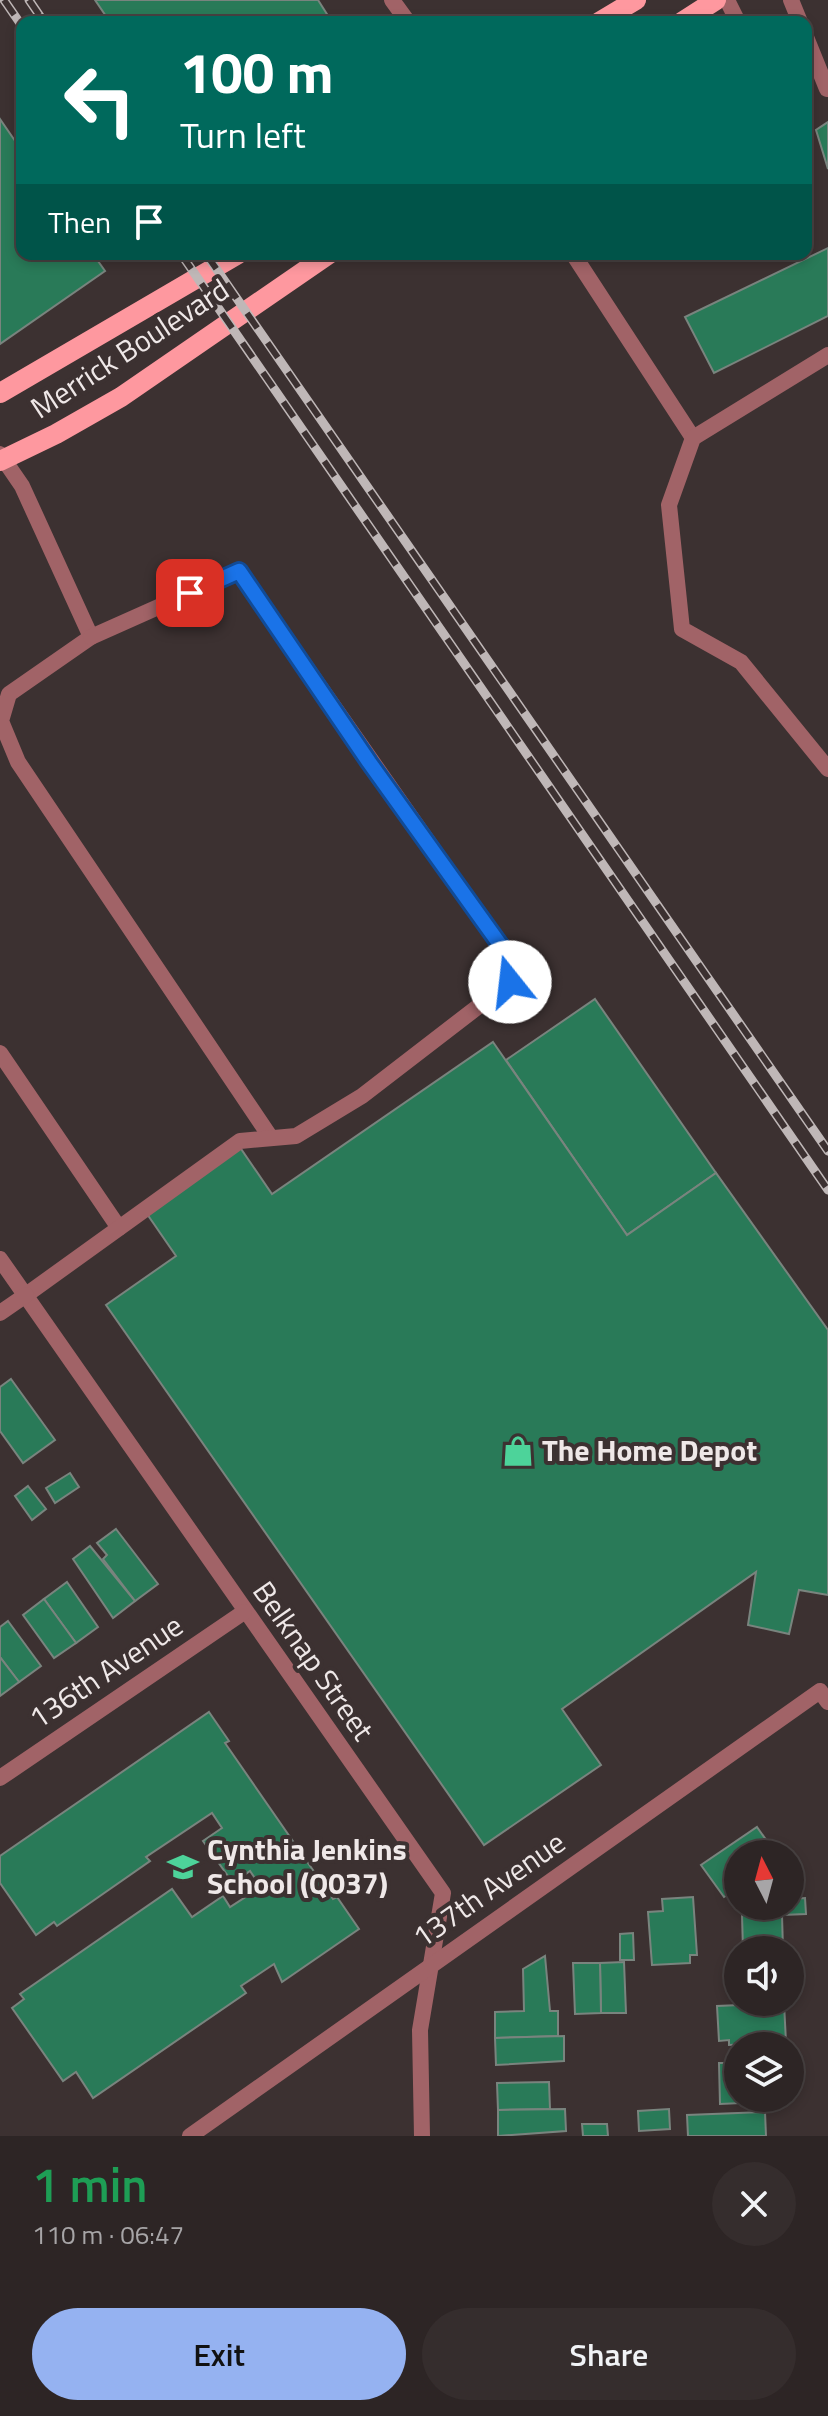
<!DOCTYPE html>
<meta charset="utf-8">
<style>
body{margin:0;font-family:"Titillium Web",sans-serif;background:#352d2d;color:#f1f3f6;height:100vh;display:flex;flex-direction:column;font-size:30px;white-space:nowrap}
*{box-sizing:border-box;margin:0}
p{font-size:26px;color:#a7a5a7}
.icon{flex:none;width:44px;height:44px;fill:none;stroke:currentColor;stroke-width:2;stroke-linecap:round;stroke-linejoin:round}
.map{position:relative;height:2136px;overflow:hidden}
.details{display:flex;flex-direction:column;background:#2d2525;flex:1}
.details>*{flex:none}
.banner{position:absolute;left:16px;top:16px;width:796px;height:244px;border-radius:16px;box-shadow:0 4px 12px #0003,0 0 0 2px #484242;background:#00695c;color:#fff;overflow:hidden}
.needle{width:52px;rotate:354deg}
.buttons{position:absolute;left:724px;top:1840px;display:grid;gap:16px}
.buttons a{display:grid;place-items:center;width:80px;height:80px;border-radius:50%;background:#2d2525;box-shadow:0 4px 12px #0003,0 0 0 2px #484242;font-size:40px}
.pin{position:absolute;display:grid;place-items:center;width:68px;height:68px;color:#fff;margin:-34px;border-radius:16px;box-shadow:0 4px 12px #0006}
.me{position:absolute;width:88px;margin:-44px;rotate:344deg;stroke-linejoin:round;filter:drop-shadow(0 0 6px #0008)}
.turn{display:flex;align-items:center;gap:28px;height:168px;padding:0 32px;font-size:36px}
.turn .icon{width:104px;height:104px;stroke-width:2.5}
.turn b{display:block;font-size:56px;line-height:68px}
.then{display:flex;align-items:center;height:76px;padding:0 32px;background:#0003;gap:16px;font-size:30px}
.round{display:grid;place-items:center;flex:none;width:84px;height:84px;border-radius:42px;background:#352d2d}
.headline{display:flex;align-items:center;justify-content:space-between;height:136px;padding:0 32px}
h1{font-size:48px;font-weight:600;line-height:60px;color:#1e9e55}
.action{display:flex;gap:16px;margin-top:auto;padding:16px 32px}
.action a{flex:1;height:92px;border-radius:48px;background:#95b2f1;color:#111;font-size:32px;font-weight:600;line-height:92px;text-align:center}
.action a+a{background:#352d2d;color:#f1f3f6}
.map>svg:first-child{display:block}
.building{fill:#297a58;stroke:#79847e;stroke-width:2}
.lines{fill:none;stroke-linecap:round;stroke-linejoin:round}
.lane{stroke:#a16367;stroke-width:16}
.street{stroke:#a16367;stroke-width:16}
.primary{stroke:#fe989f;stroke-width:20}
.rail-casing{stroke:#bfb7b7;stroke-width:9}
.rail{stroke:#3c3131;stroke-width:6;stroke-dasharray:18;stroke-linecap:butt}
.route-casing{stroke:#114b97;stroke-width:20}
.route{stroke:#1a73e8;stroke-width:14}
.labels{text-anchor:middle;stroke-width:8;stroke-linejoin:round;paint-order:stroke}
.street-label{font-size:30px;fill:#efe8e8;stroke:#3c3131}
.poi-label{font-size:30px;font-weight:bold;fill:#efe8e8;stroke:#3c3131;text-anchor:start}
</style>
<div class="map">
<svg width="828" height="2136" viewBox="0 0 828 2136">
<rect width="100%" height="100%" fill="#3c3131"/>
<!-- building -->
<g class="building">
<polygon points="95,0 318,0 332,22 110,22"/>
<polygon points="0,119 22,151 22,254 93,254 105,271 0,344"/>
<polygon points="828,122 828,169 816,130"/>
<polygon points="828,248 828,316 714,373 685,317"/>
<polygon points="595,999 716,1173 627,1235 506,1060"/>
<polygon points="493,1042 627,1235 716,1173 828,1330 828,1595 799,1590 789,1634 748,1625 756,1572 562,1709 601,1765 484,1845 106,1305 176,1256 145,1211 239,1146 272,1194"/>
<polygon points="11,1379 55,1440 23,1463 0,1431 0,1387"/>
<polygon points="70,1473 79,1487 55,1503 46,1488"/>
<polygon points="28,1486 46,1509 32,1520 15,1496"/>
<polygon points="116,1529 158,1584 135,1601 103,1559 107,1555 97,1543"/>
<polygon points="90,1546 135,1601 113,1618 73,1559"/>
<polygon points="67,1582 98,1627 76,1643 44,1599"/>
<polygon points="44,1599 76,1643 54,1658 23,1615"/>
<polygon points="8,1621 41,1666 19,1682 0,1657 0,1627"/>
<polygon points="0,1657 19,1682 0,1696"/>
<polygon points="209,1712 229,1741 225,1743 333,1899 337,1897 359,1929 282,1982 274,1964 241,1986 246,1993 93,2098 76,2072 63,2081 12,2008 24,1999 20,1994 172,1889 192,1917 223,1896 230,1907 261,1887 250,1871 233,1883 203,1841 222,1828 212,1813 146,1857 150,1861 57,1926 54,1922 36,1935 0,1883 0,1856"/>
<polygon points="757,1827 776,1854 738,1854 738,1888 724,1897 701,1865"/>
<polygon points="693,1897 697,1955 690,1955 690,1963 652,1965 648,1912 663,1911 662,1899"/>
<polygon points="805,1898 806,1914 782,1915 783,1950 743,1950 742,1915 780,1914 779,1906 790,1906 790,1899"/>
<polygon points="633,1933 634,1960 620,1960 620,1934"/>
<polygon points="545,1956 550,2011 558,2011 558,2036 495,2038 495,2012 524,2011 523,1969"/>
<polygon points="624,1962 626,2013 601,2013 600,1963"/>
<polygon points="573,1963 600,1963 601,2013 575,2014"/>
<polygon points="784,2003 786,2042 729,2045 729,2040 719,2041 717,2006"/>
<polygon points="564,2036 564,2061 496,2065 495,2038"/>
<polygon points="719,2063 738,2063 738,2098 786,2098 786,2101 720,2104"/>
<polygon points="549,2082 550,2109 498,2110 497,2083"/>
<polygon points="565,2109 566,2131 498,2136 498,2110"/>
<polygon points="669,2109 670,2129 639,2131 638,2111"/>
<polygon points="765,2112 766,2136 688,2136 687,2115"/>
<polygon points="582,2124 607,2124 608,2136 583,2136"/>
</g>
<g class="lines">
<!-- lane -->
<g class="lane">
<polyline points="727,0 738,22"/>
<polyline points="791,0 800,22"/>
<polyline points="806,37 827,89"/>
<polyline points="573,254 693,438"/>
<polyline points="828,355 693,438 669,505 682,629 741,662 828,769"/>
<polyline points="0,454 22,486 91,637 9,694 1,721 18,762 271,1138"/>
<polyline points="0,1053 119,1228"/>
<polyline points="26,1295 240,1141 296,1136 362,1096 510,982 501,946 239,571 91,637"/>
</g>
<!-- street -->
<g class="street">
<polyline points="392,0 408,22"/>
<polyline points="0,1259 443,1893 420,2030 422,2136"/>
<polyline points="0,1313 26,1295"/>
<polyline points="0,1778 244,1612"/>
<polyline points="190,2136 820,1691 828,1702"/>
</g>
<!-- primary -->
<g class="primary">
<polyline points="599,22 636,0"/>
<polyline points="682,22 716,0"/>
<polyline points="0,393 238,254"/>
<polyline points="0,461 56,434 121,397 329,254"/>
</g>
<defs>
<g id="rail">
<polyline points="4,0 22,26"/>
<polyline points="29,0 44,22"/>
<polyline points="181,254 828,1190"/>
<polyline points="206,254 828,1151"/>
</g>
</defs>
<!-- rail casing -->
<use href="#rail" class="rail-casing"/>
<!-- rail -->
<use href="#rail" class="rail"/>
</g>
<g class="lines">
<defs>
<polyline id="route" points="190,593 239,571 369,762 501,946 510,982"/>
</defs>
<!-- route casing -->
<use href="#route" class="route-casing"/>
<!-- route -->
<use href="#route" class="route"/>
</g>
<!-- icons -->
<defs>
<symbol id="shop-bare" viewBox="-9 -9 18 18"><path d="M-5-2.5h2.3a2.7 3.5 0 0 1 5.4 0H5L5.5 6h-11ZM-1.5-2.5h3a1.5 2.3 0 0 0-3 0Z" fill="#4dd39a" stroke="#3c3131" stroke-width="2.5" paint-order="stroke"/></symbol>
<symbol id="school-bare" viewBox="-9 -9 18 18"><path d="M0-5L7-2L0 1L-7-2ZM-4 1L0 2.5L4 1V4Q0 6-4 4Z" fill="#4dd39a" stroke="#3c3131" stroke-width="2.5" paint-order="stroke"/></symbol>
</defs>
<g fill-rule="evenodd">
<use href="#shop-bare" x="496" y="1429" width="44" height="44"/>
<use href="#school-bare" x="161" y="1845" width="44" height="44"/>
</g>
<g class="labels">
<!-- street labels -->
<g class="street-label">
<text transform="translate(130 349) rotate(-33)" y="10">Merrick Boulevard</text>
<text transform="translate(313 1661) rotate(55)" y="10">Belknap Street</text>
<text transform="translate(106 1672) rotate(-34)" y="10">136th Avenue</text>
<text transform="translate(489 1890) rotate(-35)" y="10">137th Avenue</text>
</g>
<!-- poi labels -->
<g class="poi-label">
<text x="542" y="1461">The Home Depot</text>
<text x="207" y="1860">Cynthia Jenkins<tspan x="207" dy="34">School (Q037)</tspan></text>
</g>
</g>
</svg>
<div class="buttons">
<a><svg class="needle" viewBox="-14 -14 28 28"><path d="M0-13l5 13h-10z" fill="#e53935"/><path d="M0 13l5-13h-10z" fill="#a7a5a7"/></svg></a>
<a><svg class="icon" aria-label="sound" viewBox="0 0 24 24"><path d="M4 9h4l5-4v14l-5-4H4zM17 9q2 3 0 6"/></svg></a>
<a><svg class="icon" aria-label="layers" viewBox="0 0 24 24"><path d="M12 4l9 5-9 5-9-5zM3 14l9 5 9-5"/></svg></a>
</div>
<div class="pin" style="left:190px;top:593px;background:#d93025"><svg class="icon" aria-label="arrive" viewBox="0 0 24 24"><path d="M6 21V4h12l-3 4 3 4H6"/></svg></div>
<svg class="me" style="left:510px;top:982px" viewBox="-20 -20 40 40"><circle r="19" fill="#fff"/><path d="M0-13L10 11 0 6-10 11z" fill="#1a73e8"/></svg>
<div class="banner">
<div class="turn"><svg class="icon" aria-label="left" viewBox="0 0 24 24"><path d="M17 20v-9H6M10 6l-5 5 5 5"/></svg><div><b>100 m</b>Turn left</div></div>
<div class="then">Then<svg class="icon" aria-label="arrive" viewBox="0 0 24 24"><path d="M6 21V4h12l-3 4 3 4H6"/></svg></div>
</div>
</div>
<section class="details">
<div class="headline"><div><h1>1 min</h1><p>110 m · 06:47</p></div><a class="round"><svg class="icon" aria-label="close" viewBox="0 0 24 24"><path d="M6 6l12 12M18 6L6 18"/></svg></a></div>
<div class="action"><a>Exit</a><a>Share</a></div>
</section>
